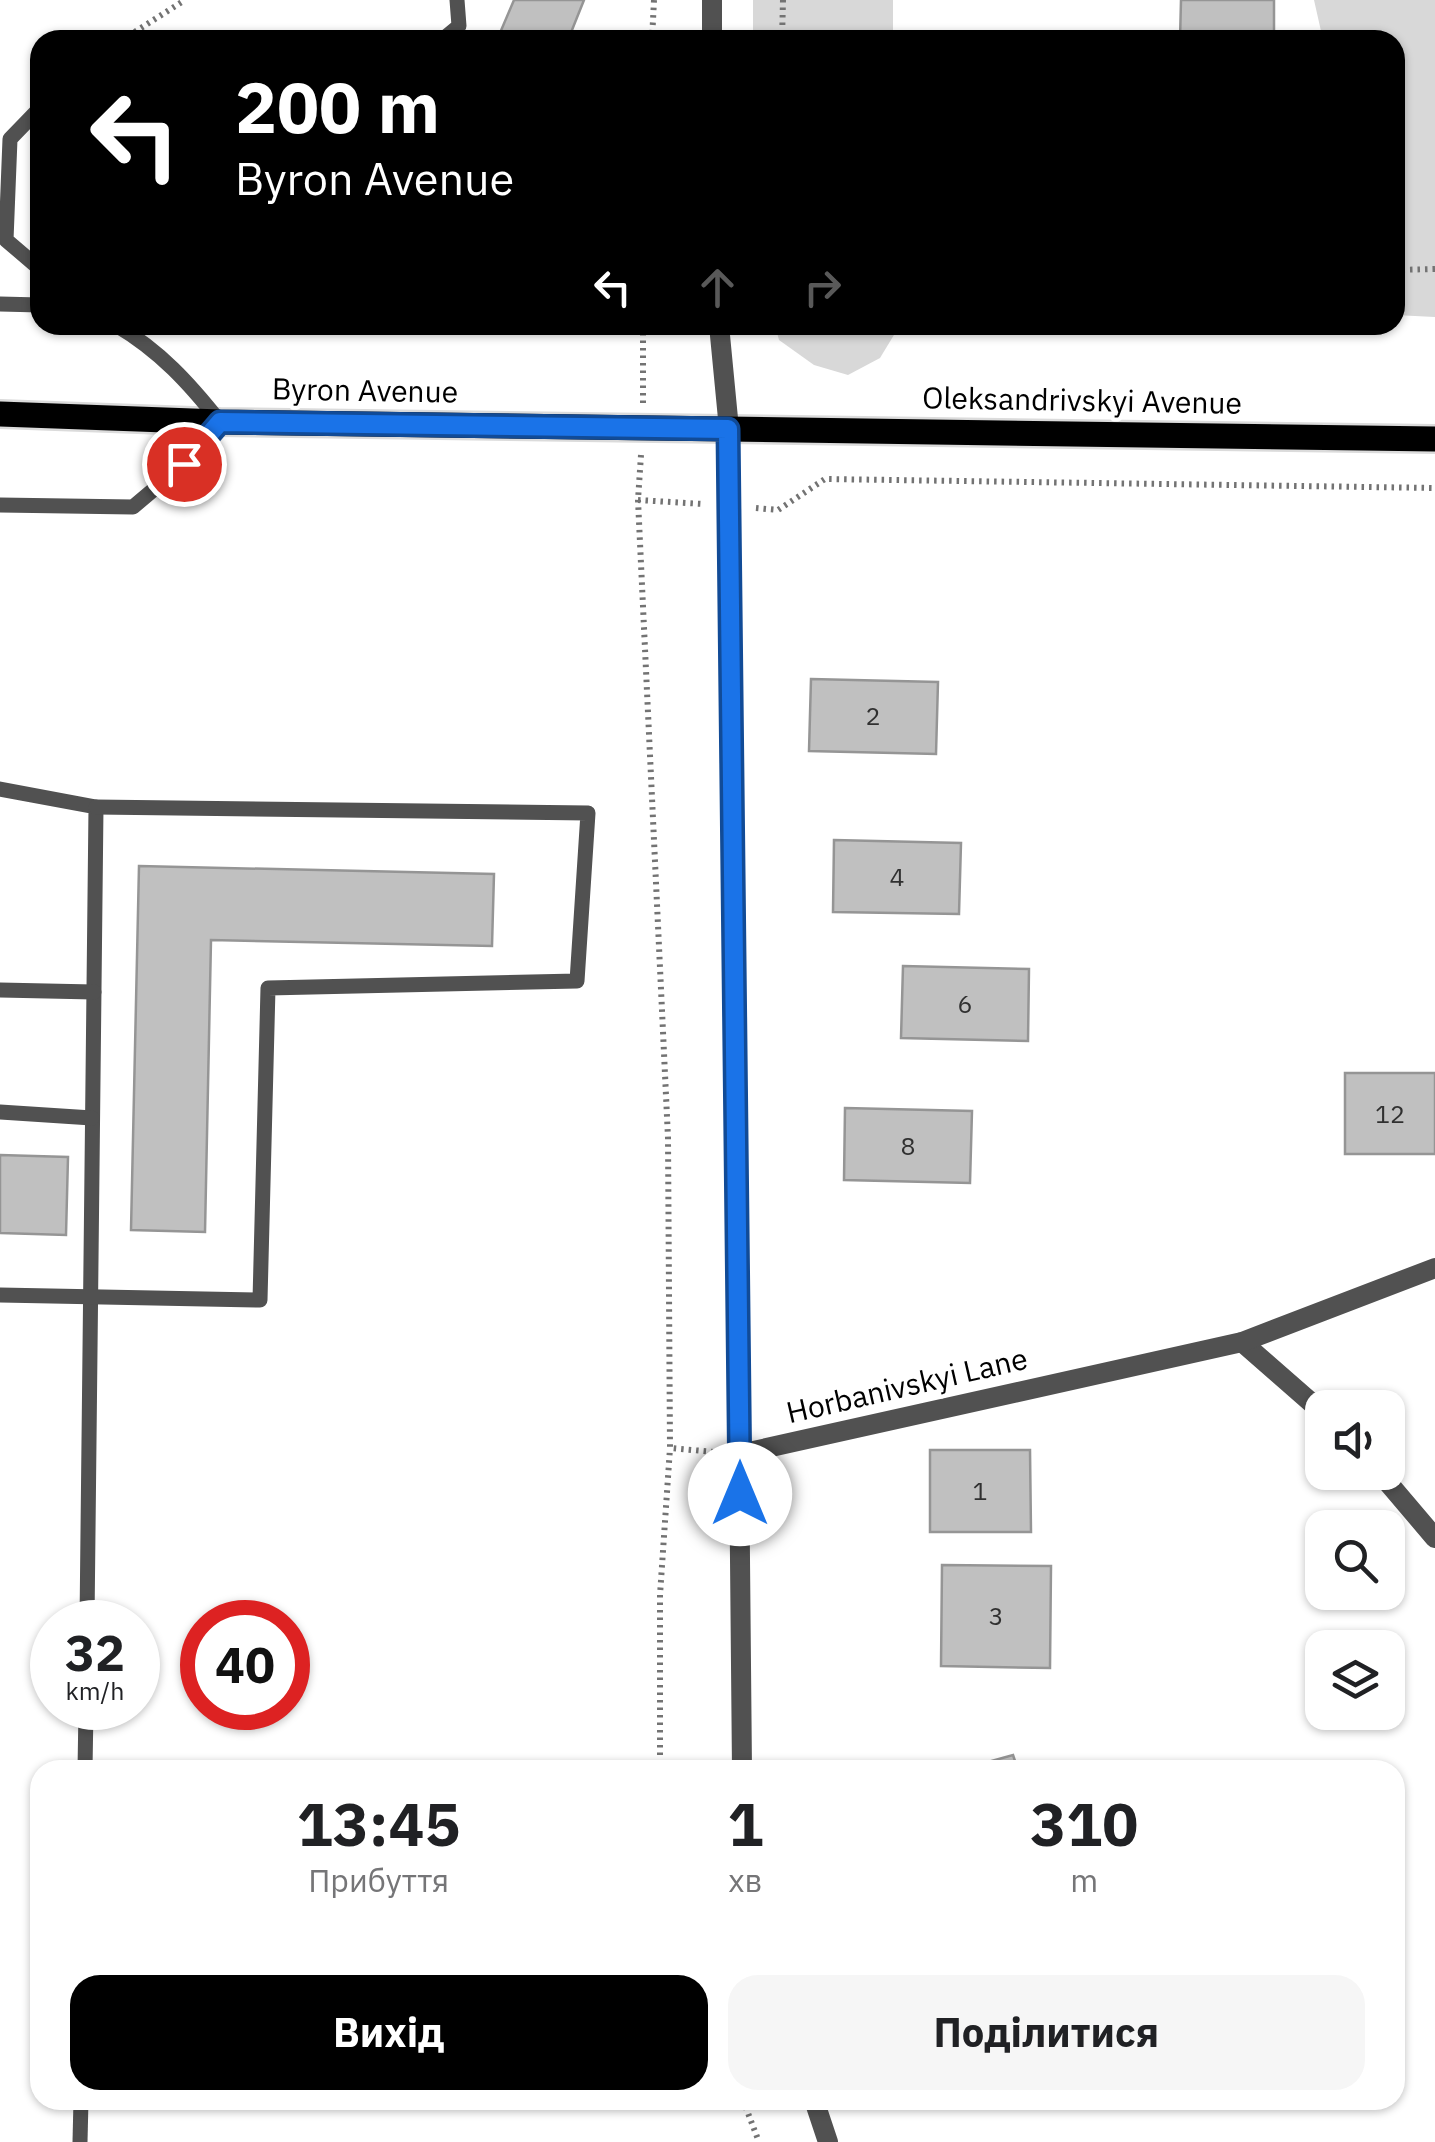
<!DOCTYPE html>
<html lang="uk">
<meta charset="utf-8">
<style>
body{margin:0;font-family:"IBM Plex Sans",sans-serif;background:#f6f6f6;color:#202124;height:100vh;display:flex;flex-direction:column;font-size:38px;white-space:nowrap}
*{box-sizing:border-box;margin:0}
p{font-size:32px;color:#757577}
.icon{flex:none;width:55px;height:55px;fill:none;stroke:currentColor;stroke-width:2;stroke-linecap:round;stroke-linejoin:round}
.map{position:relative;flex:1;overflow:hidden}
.details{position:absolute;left:30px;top:1760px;width:1375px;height:350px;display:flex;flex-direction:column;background:#fff;border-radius:30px;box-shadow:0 2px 8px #0004}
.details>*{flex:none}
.hud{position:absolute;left:30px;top:30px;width:1375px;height:305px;border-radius:30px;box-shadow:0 2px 8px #0004;background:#000;color:#fff;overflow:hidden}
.fabs{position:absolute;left:1305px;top:1390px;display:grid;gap:20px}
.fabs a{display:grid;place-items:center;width:100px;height:100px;border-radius:20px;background:#fff;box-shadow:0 2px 8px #0004;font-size:50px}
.speed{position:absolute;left:30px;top:1600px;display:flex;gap:20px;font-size:50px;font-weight:700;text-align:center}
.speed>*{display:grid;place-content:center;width:130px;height:130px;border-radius:50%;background:#fff;box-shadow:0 2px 8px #0004;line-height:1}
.speed small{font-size:25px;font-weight:400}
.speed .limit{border:15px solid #d22;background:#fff;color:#111}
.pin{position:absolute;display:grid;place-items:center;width:85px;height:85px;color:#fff;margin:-42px;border:5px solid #fff;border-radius:50%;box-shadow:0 2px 10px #0007}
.me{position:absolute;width:110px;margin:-55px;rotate:0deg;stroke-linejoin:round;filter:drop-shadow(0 0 8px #0008)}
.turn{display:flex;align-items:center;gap:35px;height:210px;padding:0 40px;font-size:45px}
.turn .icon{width:130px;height:130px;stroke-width:2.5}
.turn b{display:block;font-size:70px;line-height:85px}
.lanes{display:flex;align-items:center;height:95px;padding:0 40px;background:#0003;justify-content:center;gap:50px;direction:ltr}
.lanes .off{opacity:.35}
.eta{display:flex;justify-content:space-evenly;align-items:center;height:170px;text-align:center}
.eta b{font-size:60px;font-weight:800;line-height:70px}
.cta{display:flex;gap:20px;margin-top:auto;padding:20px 40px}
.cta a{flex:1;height:115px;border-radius:30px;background:#000;color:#fff;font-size:40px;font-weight:800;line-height:115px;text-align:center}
.cta a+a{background:#f6f6f6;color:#202124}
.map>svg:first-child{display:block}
.green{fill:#d8d8d8}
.building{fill:#c0c0c0;stroke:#959595;stroke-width:2.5}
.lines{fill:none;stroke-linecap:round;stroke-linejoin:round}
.primary-casing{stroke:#dbdbdb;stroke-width:30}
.path{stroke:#737373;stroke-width:6;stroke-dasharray:2.5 5;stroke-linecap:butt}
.service{stroke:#515151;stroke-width:15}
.minor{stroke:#515151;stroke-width:20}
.tertiary{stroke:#515151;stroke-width:20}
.primary{stroke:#000;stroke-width:25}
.route-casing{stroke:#114b97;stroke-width:25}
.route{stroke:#1a73e8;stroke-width:18}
.labels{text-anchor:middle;stroke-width:8;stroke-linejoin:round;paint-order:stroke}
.number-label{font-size:25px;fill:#303030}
.street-label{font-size:30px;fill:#000;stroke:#fff}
</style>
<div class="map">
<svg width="1435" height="2142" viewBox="0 0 1435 2142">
<rect width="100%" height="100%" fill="#fff"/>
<!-- green -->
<g class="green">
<rect x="753" y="0" width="140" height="40"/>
<polygon points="1314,0 1435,0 1435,317 1395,315 1395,40 1323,40"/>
<polygon points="775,325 900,325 880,358 848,375 814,365 779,340"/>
</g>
<!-- building -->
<g class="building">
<polygon points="584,0 568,40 497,40 514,0"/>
<polygon points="1181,0 1274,0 1274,40 1180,40"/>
<polygon points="811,679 938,682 936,754 809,751"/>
<polygon points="834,840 961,843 959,914 833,912"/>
<polygon points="139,866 494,874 492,946 211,940 205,1232 131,1230"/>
<polygon points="903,966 1029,969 1028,1041 901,1038"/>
<rect x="1345" y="1073" width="90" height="81"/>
<polygon points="845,1108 972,1111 970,1183 844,1180"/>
<polygon points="0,1155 68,1157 66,1235 0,1233"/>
<polygon points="930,1450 1030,1450 1031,1532 930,1532"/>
<polygon points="942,1565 1051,1566 1050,1668 941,1666"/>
<polygon points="1013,1755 1018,1770 959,1770"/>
</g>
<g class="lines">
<defs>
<polyline id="primary" points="0,414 220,422 1435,439"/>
</defs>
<!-- primary casing -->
<use href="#primary" class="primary-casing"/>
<!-- path -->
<g class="path">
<polyline points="122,40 185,0"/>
<polyline points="652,40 654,0"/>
<polyline points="782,40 783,0"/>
<polyline points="1395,270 1435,269"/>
<polyline points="643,403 643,325"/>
<polyline points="641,455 638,500 668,1138 670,1448 714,1452"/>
<polyline points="638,500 703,504"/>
<polyline points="756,508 778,510 825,479 1435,488"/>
<polyline points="660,1770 660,1595 670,1448"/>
<polyline points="743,2100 759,2142"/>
</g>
<!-- service -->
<g class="service">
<polyline points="442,40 459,26 457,0"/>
<polyline points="40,108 10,139 6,240 40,269"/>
<polyline points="0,304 40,305"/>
<path d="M 0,505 L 133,507 L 184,464 L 220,422 C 189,383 160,351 116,325"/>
<polyline points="0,789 96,807 87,1622"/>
<polyline points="0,990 94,992"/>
<polyline points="0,1112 92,1118"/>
<polyline points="0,1295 260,1300 268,988 577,981 588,813 96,807"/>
<polyline points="85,1770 86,1708"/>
<polyline points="80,2142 81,2100"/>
</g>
<!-- minor -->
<g class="minor">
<polyline points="1242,1342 1322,1412"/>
<polyline points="740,1454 1242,1342 1435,1268"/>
<polyline points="1379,1472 1435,1538"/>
</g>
<!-- tertiary -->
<g class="tertiary">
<polyline points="712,0 712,40"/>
<polyline points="719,325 729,429 730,505 742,1770"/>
<polyline points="814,2100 828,2142"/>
</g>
<!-- primary -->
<use href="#primary" class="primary"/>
</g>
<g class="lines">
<defs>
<polyline id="route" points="184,464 220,422 728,429 740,1494"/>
</defs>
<!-- route casing -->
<use href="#route" class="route-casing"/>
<!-- route -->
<use href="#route" class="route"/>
</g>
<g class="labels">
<!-- number labels -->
<g class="number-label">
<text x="873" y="725">2</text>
<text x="897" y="886">4</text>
<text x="965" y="1013">6</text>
<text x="1390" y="1123">12</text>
<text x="908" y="1155">8</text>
<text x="980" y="1500">1</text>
<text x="996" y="1625">3</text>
</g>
<!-- street labels -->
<g class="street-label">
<text transform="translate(365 391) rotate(1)" y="10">Byron Avenue</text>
<text transform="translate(1082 401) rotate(1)" y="10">Oleksandrivskyi Avenue</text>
<text transform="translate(907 1386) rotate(-13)" y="10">Horbanivskyi Lane</text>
</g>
</g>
</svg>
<div class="fabs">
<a><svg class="icon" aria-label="sound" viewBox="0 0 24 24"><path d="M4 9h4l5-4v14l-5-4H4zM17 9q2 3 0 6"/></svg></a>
<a><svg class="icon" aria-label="search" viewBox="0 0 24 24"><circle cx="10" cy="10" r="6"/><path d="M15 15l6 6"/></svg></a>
<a><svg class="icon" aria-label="layers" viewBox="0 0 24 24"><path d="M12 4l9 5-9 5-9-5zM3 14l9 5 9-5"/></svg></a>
</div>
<div class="speed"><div>32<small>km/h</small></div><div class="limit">40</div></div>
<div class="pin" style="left:184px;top:464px;background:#d93025"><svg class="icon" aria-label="arrive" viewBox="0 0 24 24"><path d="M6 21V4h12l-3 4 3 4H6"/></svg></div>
<svg class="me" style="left:740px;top:1494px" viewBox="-20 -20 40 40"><circle r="19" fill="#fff"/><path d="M0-13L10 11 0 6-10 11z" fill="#1a73e8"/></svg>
<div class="hud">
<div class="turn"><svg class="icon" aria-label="left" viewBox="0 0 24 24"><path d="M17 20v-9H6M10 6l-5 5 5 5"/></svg><div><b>200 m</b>Byron Avenue</div></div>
<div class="lanes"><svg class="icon" aria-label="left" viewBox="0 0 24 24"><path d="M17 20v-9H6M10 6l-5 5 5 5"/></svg><svg class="icon off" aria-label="ahead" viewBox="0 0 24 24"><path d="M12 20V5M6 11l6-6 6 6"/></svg><svg class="icon off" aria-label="right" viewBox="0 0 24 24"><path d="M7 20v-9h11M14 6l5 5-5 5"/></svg></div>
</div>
<section class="details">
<div class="eta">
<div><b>13:45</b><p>Прибуття</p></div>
<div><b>1</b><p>хв</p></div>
<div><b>310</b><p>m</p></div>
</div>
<div class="cta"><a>Вихід</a><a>Поділитися</a></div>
</section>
</div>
